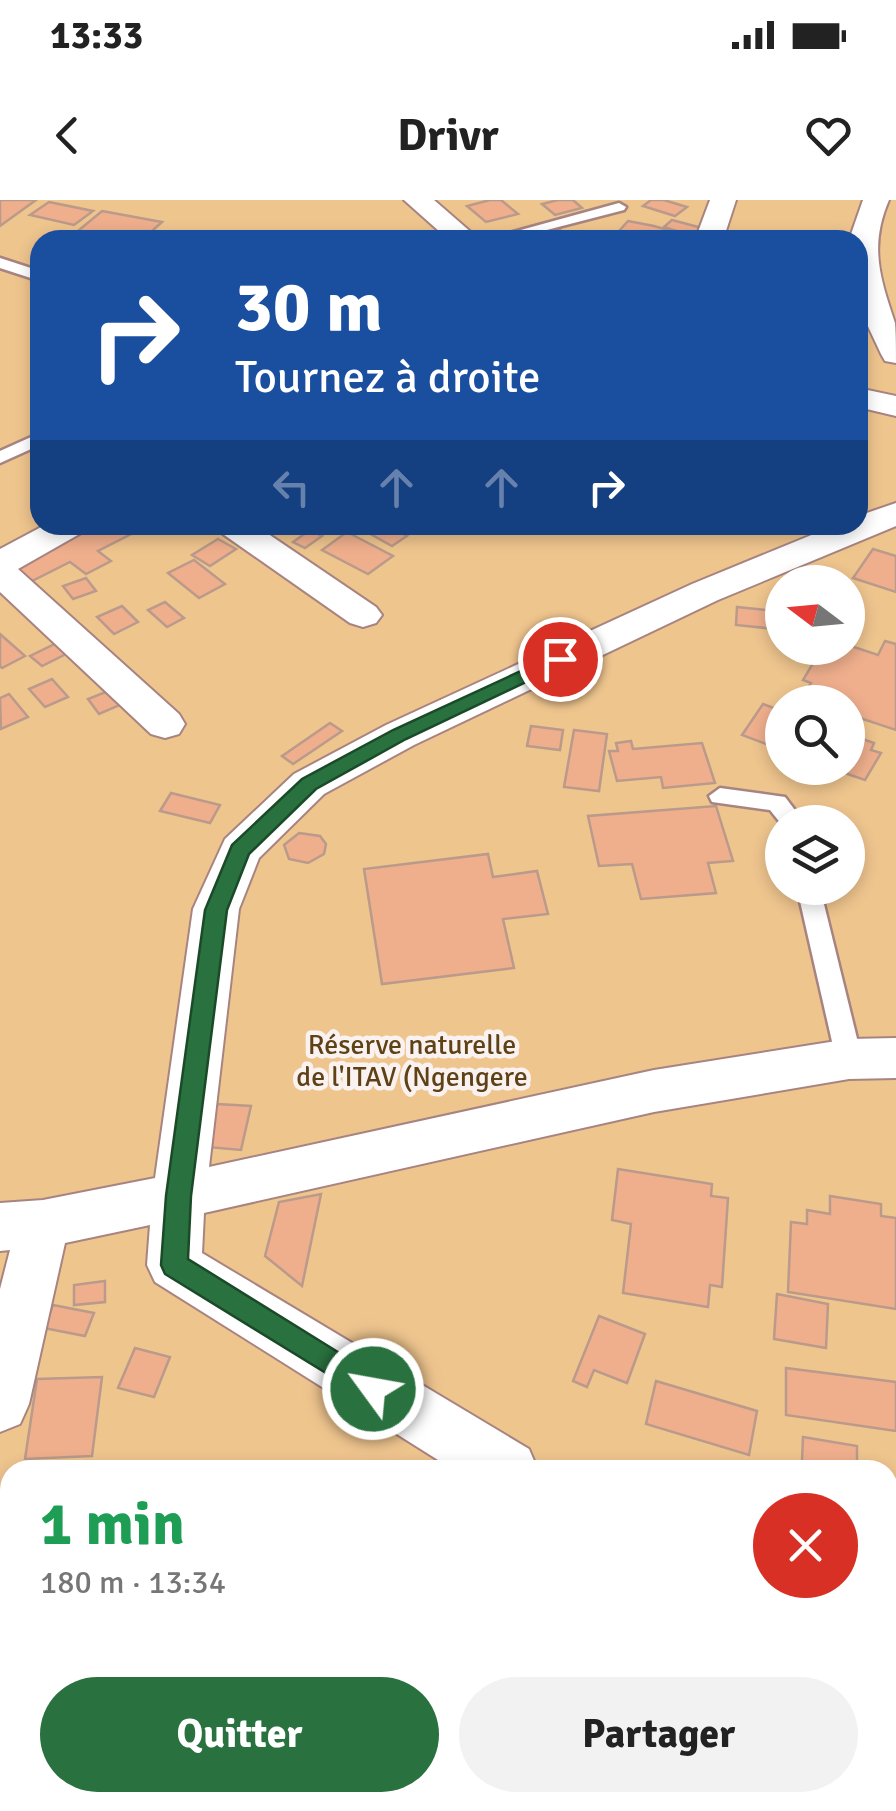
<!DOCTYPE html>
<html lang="fr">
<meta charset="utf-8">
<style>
body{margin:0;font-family:Signika,sans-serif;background:#f2f2f2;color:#222;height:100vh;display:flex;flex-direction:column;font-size:38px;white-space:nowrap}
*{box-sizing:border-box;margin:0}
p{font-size:32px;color:#767676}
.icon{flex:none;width:55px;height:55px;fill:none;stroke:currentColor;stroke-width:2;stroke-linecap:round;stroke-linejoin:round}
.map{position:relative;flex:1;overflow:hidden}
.sheet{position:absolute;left:0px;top:1260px;width:898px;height:352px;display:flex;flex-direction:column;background:#fff;border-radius:30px 30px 0 0;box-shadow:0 5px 15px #0003}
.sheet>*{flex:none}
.banner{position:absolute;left:30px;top:30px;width:838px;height:305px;border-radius:30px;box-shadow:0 5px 15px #0003;background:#1a4fa0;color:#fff;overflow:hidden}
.needle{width:65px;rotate:286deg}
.tools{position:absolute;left:765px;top:365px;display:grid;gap:20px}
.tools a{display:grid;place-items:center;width:100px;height:100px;border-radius:50%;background:#fff;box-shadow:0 5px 15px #0003;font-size:50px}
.pin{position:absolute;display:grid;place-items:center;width:85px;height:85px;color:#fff;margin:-42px;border:5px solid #fff;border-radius:50%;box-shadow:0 2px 10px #0007}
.me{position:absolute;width:110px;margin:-55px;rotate:302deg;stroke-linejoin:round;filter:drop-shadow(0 0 8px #0008)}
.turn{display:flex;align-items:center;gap:35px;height:210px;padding:0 40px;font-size:45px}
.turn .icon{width:130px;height:130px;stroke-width:2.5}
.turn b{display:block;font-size:70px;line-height:85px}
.lanes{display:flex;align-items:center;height:95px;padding:0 40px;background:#0003;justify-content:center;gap:50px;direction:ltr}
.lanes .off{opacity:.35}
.round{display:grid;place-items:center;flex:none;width:105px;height:105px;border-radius:52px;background:#f2f2f2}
.headline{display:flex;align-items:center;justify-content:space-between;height:170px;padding:0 40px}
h1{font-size:60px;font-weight:800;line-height:75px;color:#1e9e55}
.primary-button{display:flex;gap:20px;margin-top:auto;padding:20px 40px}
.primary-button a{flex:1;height:115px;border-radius:60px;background:#29723f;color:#fff;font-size:40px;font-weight:800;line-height:115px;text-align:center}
.primary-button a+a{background:#f2f2f2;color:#222}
.status{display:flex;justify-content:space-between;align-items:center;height:70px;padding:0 50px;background:#fff;direction:ltr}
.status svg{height:28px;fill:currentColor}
header{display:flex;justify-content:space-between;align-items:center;height:130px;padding:0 40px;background:#fff;font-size:45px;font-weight:800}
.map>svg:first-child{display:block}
.green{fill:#efc58e;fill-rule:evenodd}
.building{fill:#efaf8d;stroke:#ba9a8a;stroke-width:2.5}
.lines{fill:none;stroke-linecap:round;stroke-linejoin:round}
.service-casing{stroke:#a88481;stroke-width:5}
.minor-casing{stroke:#a88481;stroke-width:4}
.path{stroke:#b49b99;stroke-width:8;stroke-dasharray:12 6;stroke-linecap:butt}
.service{fill:#fff;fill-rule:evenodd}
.minor{fill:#fff;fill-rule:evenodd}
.route{fill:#29723f;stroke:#1b4a29;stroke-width:2.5}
.labels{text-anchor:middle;stroke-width:9;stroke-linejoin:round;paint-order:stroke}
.park-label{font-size:28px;fill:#5e4114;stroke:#faf2f1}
</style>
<div class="status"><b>13:33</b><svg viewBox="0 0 49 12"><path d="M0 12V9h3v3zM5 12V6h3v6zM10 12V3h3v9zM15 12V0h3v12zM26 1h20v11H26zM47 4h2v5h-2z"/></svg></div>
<header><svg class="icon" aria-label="back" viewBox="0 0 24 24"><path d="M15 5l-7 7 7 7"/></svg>Drivr<svg class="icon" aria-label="heart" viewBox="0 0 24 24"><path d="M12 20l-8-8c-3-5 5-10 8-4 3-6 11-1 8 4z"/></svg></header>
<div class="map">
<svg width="896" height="1611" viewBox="0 0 896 1611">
<rect width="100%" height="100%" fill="#fededc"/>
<!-- green -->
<path class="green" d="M 0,0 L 896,0 L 896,1611 L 0,1611 ZM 40,40 L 858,40 L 858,325 L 40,325 ZM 782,382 L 848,382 L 848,448 L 782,448 ZM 782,502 L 848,502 L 848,568 L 782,568 ZM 782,622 L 848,622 L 848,688 L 782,688 ZM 10,1270 L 888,1270 L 888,1602 L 10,1602 Z"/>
<!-- building -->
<g class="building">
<polygon points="0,0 36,0 0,26"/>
<polygon points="490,0 501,0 518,14 486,22 467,6"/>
<polygon points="558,0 573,0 582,8 555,15 542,4"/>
<polygon points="651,0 664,0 687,7 675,16 643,6"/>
<polygon points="49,2 93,11 74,25 30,15"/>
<polygon points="102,11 162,22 142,40 67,40"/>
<polygon points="672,20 702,28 701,39 664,27"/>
<polygon points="628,21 654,26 674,32 668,40 611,40"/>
<polygon points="557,28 575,40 537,40 531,36"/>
<polygon points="97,325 149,325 98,351 111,361 86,374 70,362 32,381 14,367"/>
<polygon points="375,325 386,325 407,336 392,346 365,331"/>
<polygon points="310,330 322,336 305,348 293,342"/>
<polygon points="347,332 393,356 368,374 322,350"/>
<polygon points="218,339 236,349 210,366 192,355"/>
<polygon points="873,349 896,356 896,392 853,378"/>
<polygon points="194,360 225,384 199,398 168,373"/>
<polygon points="86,378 96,391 73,399 63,386"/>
<polygon points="165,402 184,418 167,427 148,410"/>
<polygon points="122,406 138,422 114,434 97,417"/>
<polygon points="737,407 776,411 775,429 736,425"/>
<polygon points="0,434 25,456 2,468 0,466"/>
<polygon points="63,440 74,450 42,466 30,456"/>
<polygon points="885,441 896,444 896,530 848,514 848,502 815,502 802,498 811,483 803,480 822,448 848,445 878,455"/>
<polygon points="52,479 68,497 45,507 29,489"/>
<polygon points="118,487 129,501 99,514 88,499"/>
<polygon points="9,494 28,517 1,529 0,498"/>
<polygon points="763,504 782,511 782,550 742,535"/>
<polygon points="330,523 342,531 293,564 282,556"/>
<polygon points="531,526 563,530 560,550 527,546"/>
<polygon points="574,530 607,534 599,591 564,587"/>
<polygon points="848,534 874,543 871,550 881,553 865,580 830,568 848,568"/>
<polygon points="631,541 633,549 702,543 715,583 663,588 661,577 617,581 609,551 618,551 616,543"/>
<polygon points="171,593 220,605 210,623 160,611"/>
<polygon points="716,606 733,661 708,663 716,693 641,699 632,664 599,666 588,616"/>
<polygon points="299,633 320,636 326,644 324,654 308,663 289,659 284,645"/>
<polygon points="488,654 493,677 537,671 548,714 503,719 514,768 382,784 364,669"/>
<polygon points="217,904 251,906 241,950 207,947"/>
<polygon points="618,969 712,984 711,996 728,998 722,1087 710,1085 708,1107 623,1093 631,1024 612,1020"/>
<polygon points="321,994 302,1086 265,1056 279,1002"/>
<polygon points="830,996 881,1004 881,1016 896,1018 896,1109 788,1092 791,1022 807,1024 807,1010 830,1014"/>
<polygon points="105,1081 105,1102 74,1105 74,1085"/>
<polygon points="777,1094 828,1104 826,1148 774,1139"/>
<polygon points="53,1105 94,1113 85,1136 44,1128"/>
<polygon points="599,1116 645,1134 627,1183 594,1170 587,1187 573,1181"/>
<polygon points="135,1148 170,1157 154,1197 118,1188"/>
<polygon points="786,1168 896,1182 896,1231 786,1215"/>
<polygon points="102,1177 92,1256 25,1259 37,1179"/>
<polygon points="656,1181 757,1211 749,1255 646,1224"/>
<polygon points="803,1237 857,1246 857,1270 802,1261"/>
<polygon points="121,1602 239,1602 238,1611 119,1611"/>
<rect x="331" y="1602" width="231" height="9"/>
<polygon points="585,1602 812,1602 821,1604 821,1611 584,1611"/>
</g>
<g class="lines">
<defs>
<g id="service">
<polygon points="619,3 626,7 624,10 508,40 484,40"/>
<polygon points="0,58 40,71 40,81 0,68"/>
<polygon points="40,233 40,245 0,263 0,251"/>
<polygon points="720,588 785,597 804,622 782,625 770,610 712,602 709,596"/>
<polygon points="797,688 820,688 862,859 858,866 849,870 840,866 836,859"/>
</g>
<g id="minor">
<polygon points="404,0 434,0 480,40 449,40"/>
<polygon points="710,0 736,0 723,40 695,40"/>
<path d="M 863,0 L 889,0 C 869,46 880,78 895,123 C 896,135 896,151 896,163 L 885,161 L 881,154 L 858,105 L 858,40 L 849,40 Z"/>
<polygon points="858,188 896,196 896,216 858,207"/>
<polygon points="896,303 896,326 718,400 414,545 324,594 259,658 239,709 209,967 654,870 849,839 896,838 896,878 849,879 654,912 204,1013 202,1053 529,1249 538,1270 454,1270 155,1082 147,1065 150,1025 65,1043 29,1204 20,1224 0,1232 0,1089 10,1050 0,1051 0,1003 43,1000 155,978 193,709 225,639 294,574 386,525 692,384 836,325 858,325 858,316"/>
<polygon points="45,325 89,325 83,332 18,369 179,514 185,524 179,534 165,538 151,534 0,392 0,349"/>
<polygon points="214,325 255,325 376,407 382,415 376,423 363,427 350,423 220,332"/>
<polygon points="888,1441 896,1444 896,1510 888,1507"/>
</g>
</defs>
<!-- service casing -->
<use href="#service" class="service-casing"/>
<!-- minor casing -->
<use href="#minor" class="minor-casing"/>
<!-- path -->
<polyline class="path" points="0,1506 10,1505"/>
<!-- service -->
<use href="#service" class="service"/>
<!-- minor -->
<use href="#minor" class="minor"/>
</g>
<!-- route -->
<polygon class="route" points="560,453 566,455 566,463 406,539 316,589 249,654 227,710 191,996 188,1059 383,1180 387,1189 383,1199 373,1202 165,1074 161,1065 166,996 205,710 232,645 302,579 393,530"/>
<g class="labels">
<!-- park labels -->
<g class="park-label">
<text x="412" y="854">Réserve naturelle<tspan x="412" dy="32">de l'ITAV (Ngengere</tspan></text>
</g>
</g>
</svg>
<div class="tools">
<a><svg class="needle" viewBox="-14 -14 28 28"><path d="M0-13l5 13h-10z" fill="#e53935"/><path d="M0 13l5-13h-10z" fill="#767676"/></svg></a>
<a><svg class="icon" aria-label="search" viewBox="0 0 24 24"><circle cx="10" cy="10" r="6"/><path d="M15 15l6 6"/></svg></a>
<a><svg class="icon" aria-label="layers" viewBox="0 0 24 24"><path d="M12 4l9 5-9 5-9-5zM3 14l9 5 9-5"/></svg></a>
</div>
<div class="pin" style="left:560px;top:459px;background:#d93025"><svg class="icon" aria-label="arrive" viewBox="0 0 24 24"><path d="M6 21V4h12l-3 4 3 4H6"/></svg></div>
<svg class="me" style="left:373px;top:1189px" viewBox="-20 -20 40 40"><circle r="17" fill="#29723f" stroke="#fff" stroke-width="3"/><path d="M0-11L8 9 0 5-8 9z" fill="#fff"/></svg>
<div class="banner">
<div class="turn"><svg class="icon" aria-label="right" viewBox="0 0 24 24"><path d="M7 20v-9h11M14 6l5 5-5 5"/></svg><div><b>30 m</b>Tournez à droite</div></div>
<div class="lanes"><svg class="icon off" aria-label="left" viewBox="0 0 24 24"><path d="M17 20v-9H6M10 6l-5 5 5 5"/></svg><svg class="icon off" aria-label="ahead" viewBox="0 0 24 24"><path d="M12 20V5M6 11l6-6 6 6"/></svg><svg class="icon off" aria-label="ahead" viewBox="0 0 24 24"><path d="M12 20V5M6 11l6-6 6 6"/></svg><svg class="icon" aria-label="right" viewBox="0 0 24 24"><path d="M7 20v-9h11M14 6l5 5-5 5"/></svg></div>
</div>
<section class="sheet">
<div class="headline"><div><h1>1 min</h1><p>180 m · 13:34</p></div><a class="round" style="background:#d93025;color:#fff"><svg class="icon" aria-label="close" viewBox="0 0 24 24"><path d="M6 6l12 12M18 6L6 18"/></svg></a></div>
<div class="primary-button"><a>Quitter</a><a>Partager</a></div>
</section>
</div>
